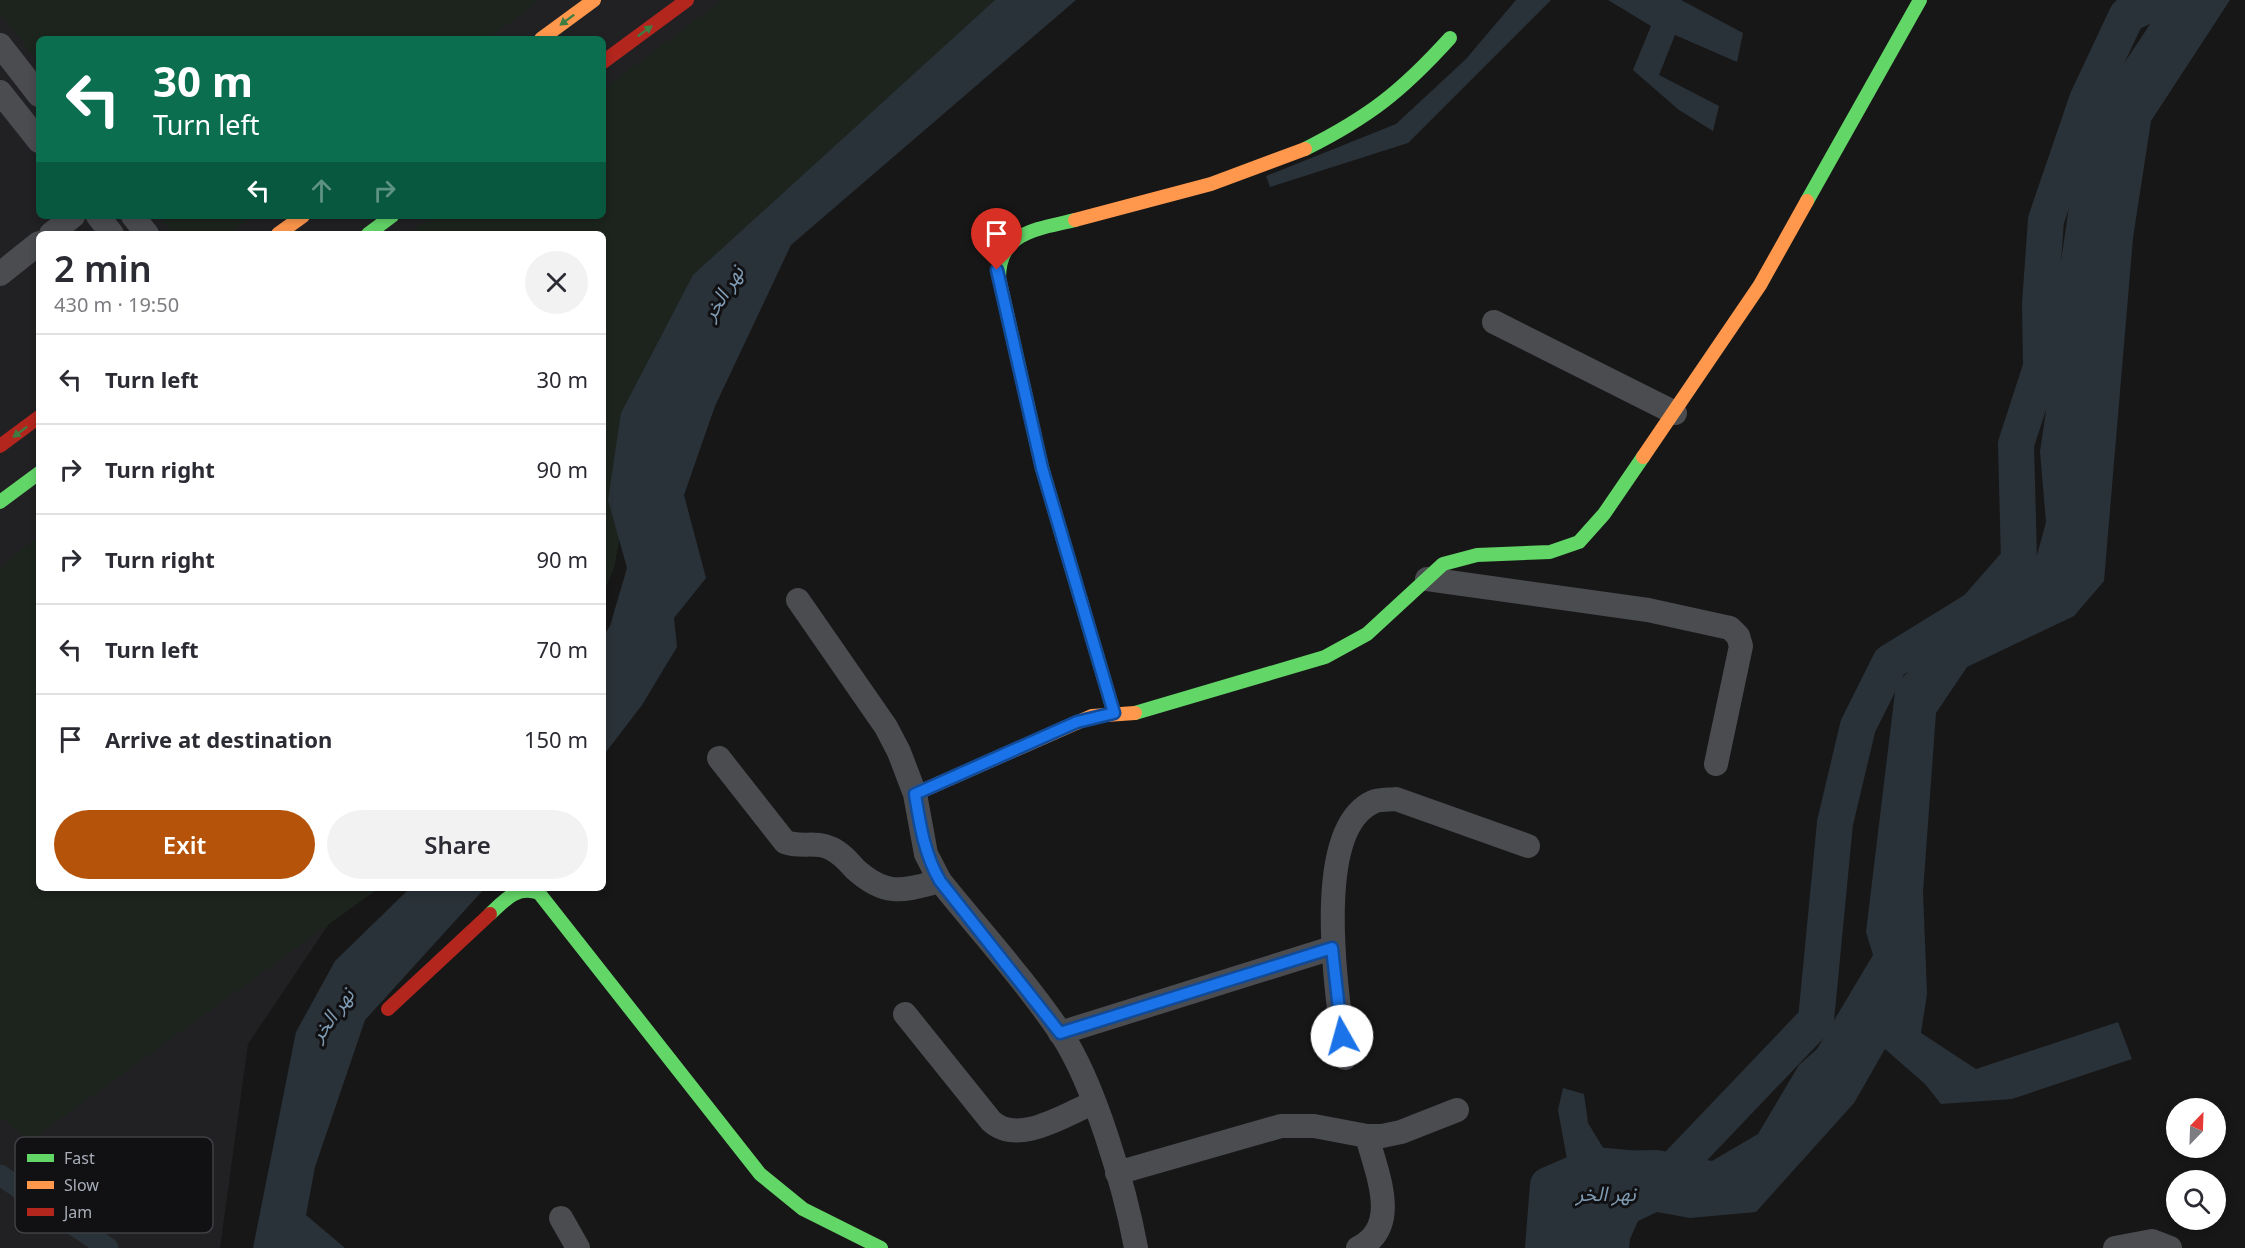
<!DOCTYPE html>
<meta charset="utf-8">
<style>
body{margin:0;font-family:"Noto Sans","Noto Sans Arabic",sans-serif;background:#f2f2f3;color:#2b2b33;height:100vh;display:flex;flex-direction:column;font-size:22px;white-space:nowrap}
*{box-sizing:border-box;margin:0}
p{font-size:20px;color:#7c7c81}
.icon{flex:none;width:33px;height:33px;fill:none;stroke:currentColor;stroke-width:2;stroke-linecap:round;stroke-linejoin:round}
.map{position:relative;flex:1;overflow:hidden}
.panel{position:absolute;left:36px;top:231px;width:570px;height:660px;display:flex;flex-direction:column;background:#fff;border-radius:9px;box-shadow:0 3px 9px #0003}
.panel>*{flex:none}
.banner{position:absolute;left:36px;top:36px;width:570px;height:183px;border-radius:9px;box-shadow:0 3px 9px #0003;background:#0b6e4f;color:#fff;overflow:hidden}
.needle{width:39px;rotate:23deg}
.tools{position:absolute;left:2166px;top:1098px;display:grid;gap:12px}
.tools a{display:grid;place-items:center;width:60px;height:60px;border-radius:50%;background:#fff;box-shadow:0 3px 9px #0003;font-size:30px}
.pin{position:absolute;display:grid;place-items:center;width:51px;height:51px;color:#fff;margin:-62px -26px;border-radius:50% 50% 50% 0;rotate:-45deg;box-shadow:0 0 6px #0007}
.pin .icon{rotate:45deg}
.me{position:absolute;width:66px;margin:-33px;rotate:353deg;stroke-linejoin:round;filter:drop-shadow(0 0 4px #0008)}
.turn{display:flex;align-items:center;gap:21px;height:126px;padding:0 18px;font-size:27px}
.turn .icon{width:78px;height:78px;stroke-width:2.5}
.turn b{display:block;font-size:42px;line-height:51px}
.lanes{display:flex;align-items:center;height:57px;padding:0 18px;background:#0003;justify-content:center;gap:30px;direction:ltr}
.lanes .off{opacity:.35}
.round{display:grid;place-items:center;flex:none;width:63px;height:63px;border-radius:32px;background:#f2f2f3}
.headline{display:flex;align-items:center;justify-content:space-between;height:102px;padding:0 18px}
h1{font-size:36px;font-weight:600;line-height:45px}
.button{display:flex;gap:12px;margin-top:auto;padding:12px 18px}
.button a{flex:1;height:69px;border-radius:36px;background:#b45309;color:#fff;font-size:24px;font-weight:600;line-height:69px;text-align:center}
.button a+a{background:#f2f2f3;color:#2b2b33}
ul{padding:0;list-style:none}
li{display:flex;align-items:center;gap:18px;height:90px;padding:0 18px;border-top:2px solid #e1e1e2}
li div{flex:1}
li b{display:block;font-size:22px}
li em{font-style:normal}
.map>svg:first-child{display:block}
.built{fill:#212123;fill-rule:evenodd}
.green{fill:#1d241e}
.water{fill:#2a3239}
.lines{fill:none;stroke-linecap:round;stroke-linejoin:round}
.canal{stroke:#2a3239;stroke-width:21}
.river{stroke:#2a3239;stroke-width:36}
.street{stroke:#4b4c50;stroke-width:24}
.fast{stroke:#63d668;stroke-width:14}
.slow{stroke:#ff974d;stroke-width:14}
.jam{stroke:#b3261e;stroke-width:14}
.oneway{fill:#3e7d42}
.route-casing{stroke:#114b97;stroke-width:15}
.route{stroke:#1a73e8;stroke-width:10}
.labels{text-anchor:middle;stroke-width:6;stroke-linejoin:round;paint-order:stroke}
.water-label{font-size:20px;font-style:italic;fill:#7f9bb3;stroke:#111113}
.key{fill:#111113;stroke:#3e4045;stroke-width:1.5}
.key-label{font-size:16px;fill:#a8adb8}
</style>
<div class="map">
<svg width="2245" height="1248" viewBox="0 0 2245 1248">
<rect width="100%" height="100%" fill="#171717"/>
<!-- built -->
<path class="built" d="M 0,0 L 955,0 L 603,234 L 39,234 L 39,888 L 353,888 L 248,1044 L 220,1248 L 0,1248 ZM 39,39 L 603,39 L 603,216 L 39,216 Z"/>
<!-- green -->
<g class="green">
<polygon points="0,0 540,0 488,39 39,39 39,63 0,13"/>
<polygon points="722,0 997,0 651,369 614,568 603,594 603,234 408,234 431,216 603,216 603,89"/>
<polygon points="159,216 253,216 229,234 173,234"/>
<polygon points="39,535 39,888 379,888 30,1141 0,1117 0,568"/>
</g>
<!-- water -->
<g class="water">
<polygon points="995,0 1076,0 791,245 715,406 684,495 706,578 674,618 677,647 642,705 603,756 603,636 610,626 627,568 608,500 621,413 693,275"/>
<polygon points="1516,0 1551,0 1408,143 1270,187 1266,176 1396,124 1466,59"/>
<polygon points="1608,0 1681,0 1743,33 1737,62 1675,35 1659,75 1719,106 1713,131 1679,110 1633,70 1651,26"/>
<polygon points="2166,0 2230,0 2151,121 2133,238 2104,581 2074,616 1967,667 1936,713 1923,892 1927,994 1921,1033 1976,1069 2118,1022 2132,1059 2012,1099 1941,1104 1925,1084 1885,1049 1854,1103 1756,1212 1690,1218 1657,1212 1638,1221 1630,1239 1629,1248 1559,1248 1567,1159 1558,1110 1563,1088 1584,1094 1588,1123 1605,1151 1658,1150 1712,1161 1758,1134 1799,1065 1817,1049 1873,955 1866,932 1896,684 1929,651 2033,570 2046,522 2040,452 2054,355 2060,268 2074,172 2121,68"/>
<polygon points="410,888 485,888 365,1020 315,1167 306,1215 345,1248 253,1248 296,1032 335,961"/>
</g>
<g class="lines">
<!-- canal -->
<polyline class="canal" points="0,1175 108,1248"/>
<!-- river -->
<polyline class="river" points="1543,1248 1548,1185 1594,1165 1671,1172 1816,1020 1835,823 1858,726 1890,662 1976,609 2019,560 2016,444 2041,367 2040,304 2046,220 2087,100 2127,15 2158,0"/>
<!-- street -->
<g class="street">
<polyline points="0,45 39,95"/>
<polyline points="0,92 39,141"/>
<polyline points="98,216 112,234"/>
<polyline points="133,216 147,234"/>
<polyline points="51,234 73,216"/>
<polyline points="0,274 39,243"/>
<polyline points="1494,322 1675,413"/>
<polyline points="1427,579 1648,610 1730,628 1738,636 1741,646 1716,764"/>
<path d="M 798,600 L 886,727 L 899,752 L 915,794 L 926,854 L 940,881 C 980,931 1024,979 1060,1032 C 1094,1082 1125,1188 1136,1248"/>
<path d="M 719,758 L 785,842 C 800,848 816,841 830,848 C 840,852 848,861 855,869 C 886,897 902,891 940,881"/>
<path d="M 905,1014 L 991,1121 C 1018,1146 1064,1115 1093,1103"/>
<polyline points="1060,1033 1332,948"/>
<path d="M 1345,1058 C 1339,1003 1309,831 1373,802 C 1379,799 1390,800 1396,799 L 1528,846"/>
<polyline points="1117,1173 1281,1126 1314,1126 1367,1136 1382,1136 1401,1132 1457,1110"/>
<polyline points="561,1218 578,1248"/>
<path d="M 1358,1248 C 1402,1227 1376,1172 1367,1136"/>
<polyline points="2115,1248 2152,1241 2170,1248"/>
</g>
<!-- fast -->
<g class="fast">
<path d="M 1305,149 C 1369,117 1402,91 1450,38"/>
<polyline points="1807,201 1920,0"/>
<path d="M 1075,220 C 1039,229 999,231 999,278 L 1042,468 L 1114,713"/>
<polyline points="368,234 392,216"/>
<polyline points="0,502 39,473"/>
<polyline points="1135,713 1325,657 1367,634 1443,564 1477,555 1550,552 1579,542 1604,514 1643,457"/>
<path d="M 490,914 C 505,900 517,885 539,893 L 760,1174 L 803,1209 L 881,1248"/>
</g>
<!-- slow -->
<g class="slow">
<polyline points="541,39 594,0"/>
<polyline points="1075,220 1211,184 1305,149"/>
<polyline points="278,234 303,216"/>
<polyline points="1643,457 1760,285 1807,201"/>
<polyline points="915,794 1092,716 1135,713"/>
</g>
<!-- jam -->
<g class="jam">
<polyline points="603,62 687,0"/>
<polyline points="0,446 39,417"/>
<polyline points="388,1009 490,914"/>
</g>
</g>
<!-- one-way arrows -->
<defs><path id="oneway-solid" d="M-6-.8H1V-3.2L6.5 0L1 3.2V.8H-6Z" transform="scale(1.5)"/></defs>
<g class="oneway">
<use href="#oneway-solid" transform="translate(567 20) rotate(143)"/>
<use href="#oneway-solid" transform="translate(645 31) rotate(-36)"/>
<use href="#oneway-solid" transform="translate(20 432) rotate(143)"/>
</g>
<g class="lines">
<defs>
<path id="route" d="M 997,270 L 1042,468 L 1114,713 L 1077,722 L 915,794 C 920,825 924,853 940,881 L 1060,1033 L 1332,948 L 1342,1036"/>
</defs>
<!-- route casing -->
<use href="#route" class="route-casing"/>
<!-- route -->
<use href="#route" class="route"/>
</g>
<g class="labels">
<!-- water labels -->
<g class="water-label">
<text transform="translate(723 293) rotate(-58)" y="7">نهر الخر</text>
<text transform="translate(332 1015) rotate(-54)" y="7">نهر الخر</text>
<text x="1606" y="1201">نهر الخر</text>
</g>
</g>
<!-- legend -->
<rect x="15" y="1137" width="198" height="96" rx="9" class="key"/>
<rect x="27" y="1154" width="27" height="8" fill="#63d668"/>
<rect x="27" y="1181" width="27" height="8" fill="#ff974d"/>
<rect x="27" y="1208" width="27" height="8" fill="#b3261e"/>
<g class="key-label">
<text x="64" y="1164">Fast</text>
<text x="64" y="1191">Slow</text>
<text x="64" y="1218">Jam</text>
</g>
</svg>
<div class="tools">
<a><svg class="needle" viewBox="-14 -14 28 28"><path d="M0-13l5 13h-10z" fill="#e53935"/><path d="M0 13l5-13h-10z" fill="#7c7c81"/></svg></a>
<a><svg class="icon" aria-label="search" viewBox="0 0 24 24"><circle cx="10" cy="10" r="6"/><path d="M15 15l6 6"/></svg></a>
</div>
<div class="pin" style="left:997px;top:270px;background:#d93025"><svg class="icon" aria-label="arrive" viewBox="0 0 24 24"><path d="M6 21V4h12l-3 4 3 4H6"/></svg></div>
<svg class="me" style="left:1342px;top:1036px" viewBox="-20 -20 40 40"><circle r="19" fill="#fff"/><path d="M0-13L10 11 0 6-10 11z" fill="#1a73e8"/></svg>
<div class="banner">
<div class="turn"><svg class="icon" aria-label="left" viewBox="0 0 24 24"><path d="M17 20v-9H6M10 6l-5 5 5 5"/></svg><div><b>30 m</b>Turn left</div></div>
<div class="lanes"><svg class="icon" aria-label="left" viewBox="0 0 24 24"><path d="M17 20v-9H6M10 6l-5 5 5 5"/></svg><svg class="icon off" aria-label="ahead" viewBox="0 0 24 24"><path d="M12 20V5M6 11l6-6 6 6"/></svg><svg class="icon off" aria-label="right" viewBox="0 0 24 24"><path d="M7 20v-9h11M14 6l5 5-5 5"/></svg></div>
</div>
<section class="panel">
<div class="headline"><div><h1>2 min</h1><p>430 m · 19:50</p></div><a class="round"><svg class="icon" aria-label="close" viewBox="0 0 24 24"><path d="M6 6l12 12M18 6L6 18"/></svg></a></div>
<ul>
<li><svg class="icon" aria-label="left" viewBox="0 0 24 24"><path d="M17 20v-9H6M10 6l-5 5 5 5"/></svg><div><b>Turn left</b></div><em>30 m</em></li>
<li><svg class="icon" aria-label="right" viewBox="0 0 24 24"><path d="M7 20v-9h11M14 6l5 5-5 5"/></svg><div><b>Turn right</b></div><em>90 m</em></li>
<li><svg class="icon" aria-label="right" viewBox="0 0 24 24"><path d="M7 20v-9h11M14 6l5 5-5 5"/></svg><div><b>Turn right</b></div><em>90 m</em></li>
<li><svg class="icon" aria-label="left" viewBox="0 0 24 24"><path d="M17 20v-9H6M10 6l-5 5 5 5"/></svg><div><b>Turn left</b></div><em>70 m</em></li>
<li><svg class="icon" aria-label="arrive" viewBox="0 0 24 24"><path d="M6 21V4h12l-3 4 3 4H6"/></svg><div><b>Arrive at destination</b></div><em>150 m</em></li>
</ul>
<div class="button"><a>Exit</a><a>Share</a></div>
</section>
</div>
